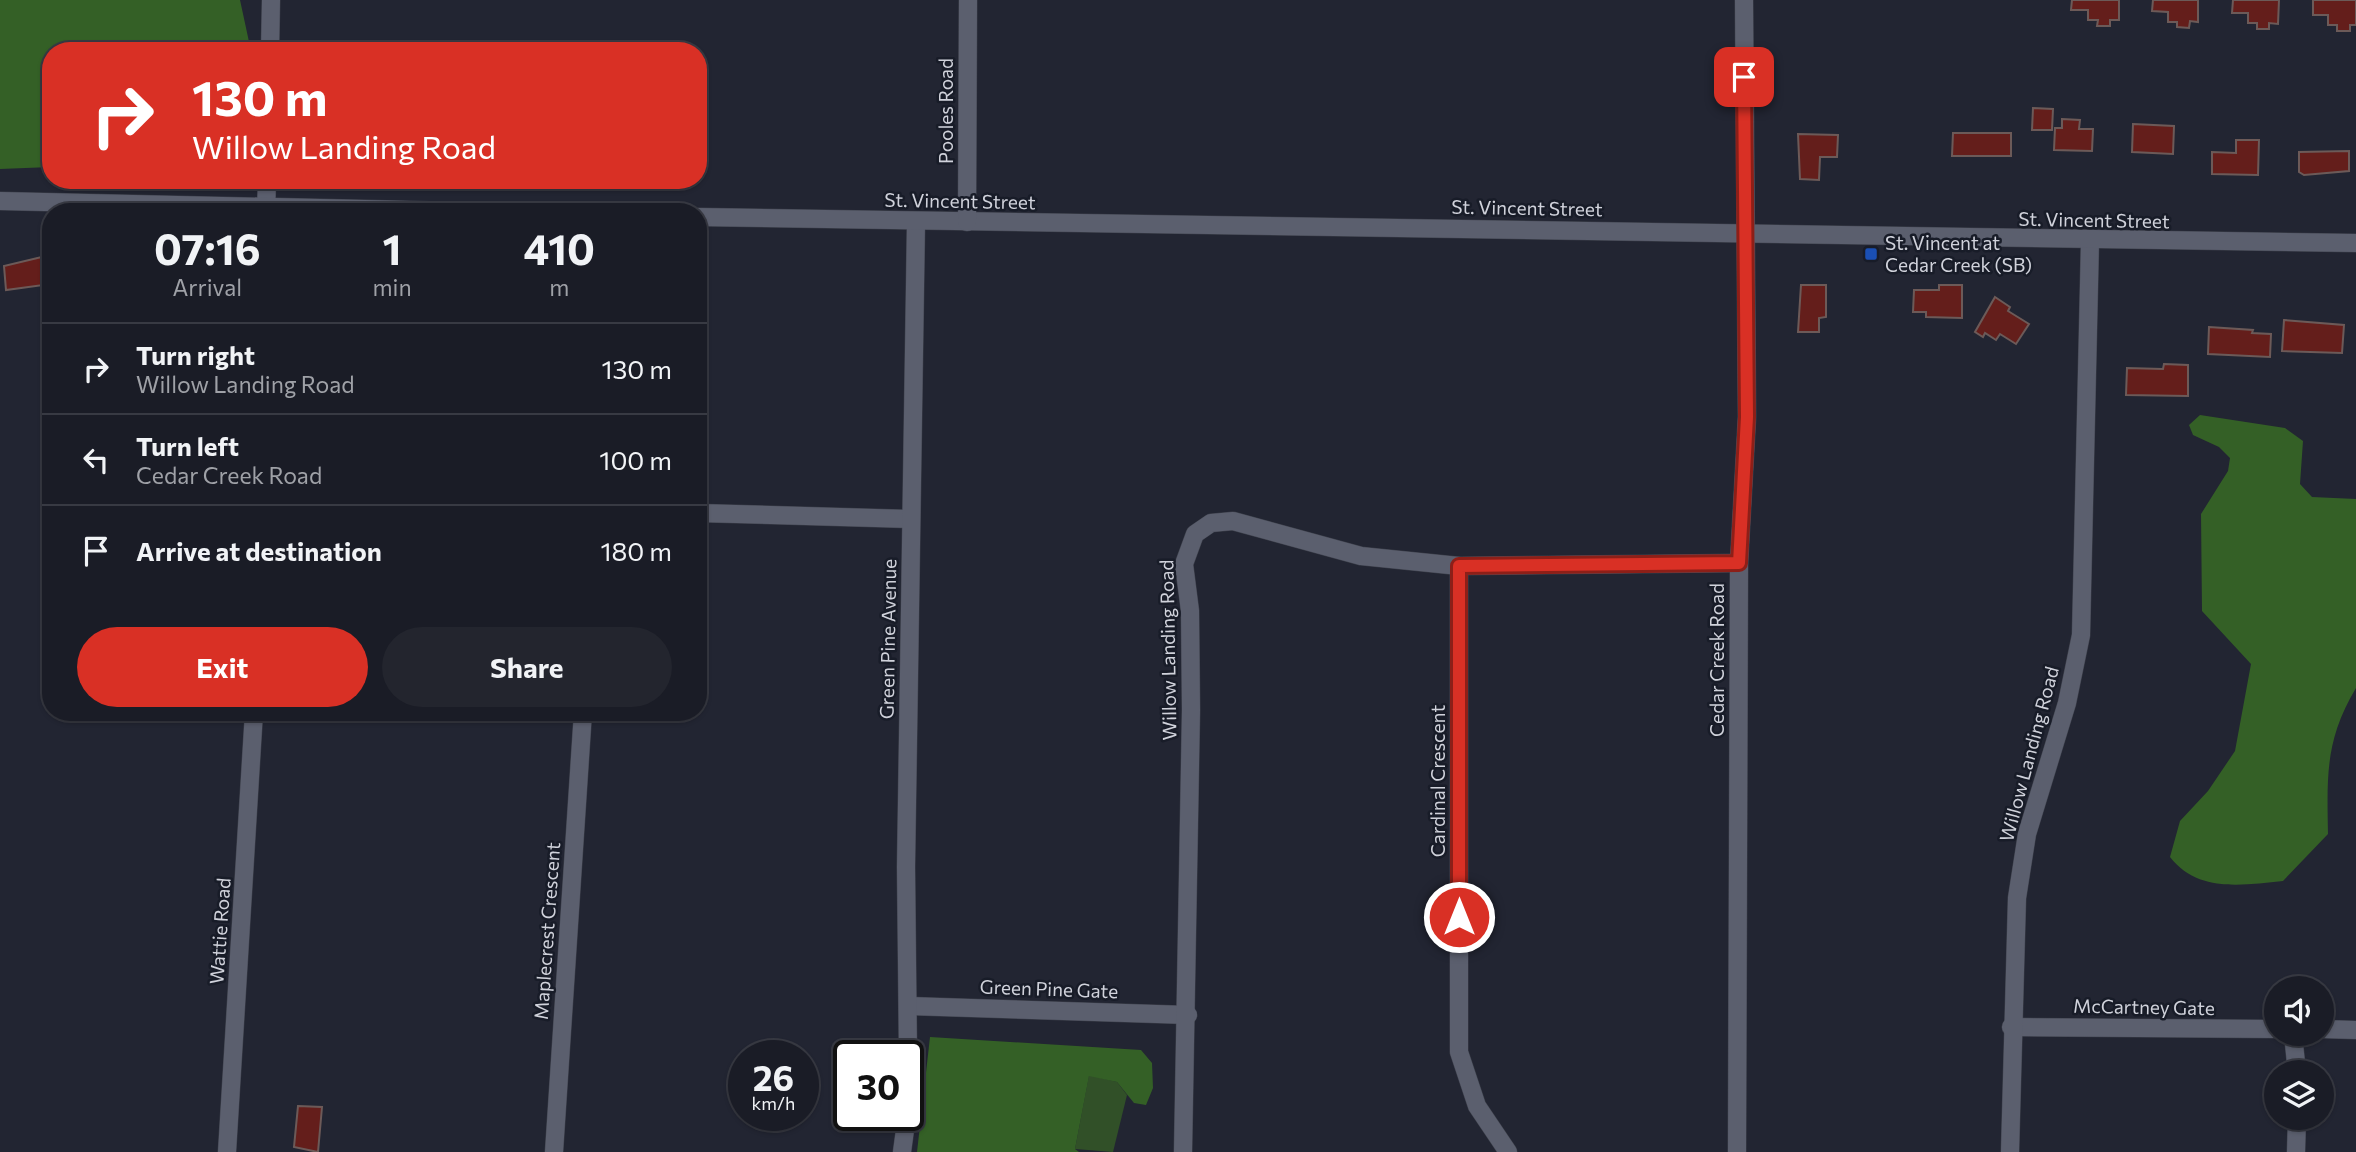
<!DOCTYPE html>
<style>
body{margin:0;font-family:Commissioner,sans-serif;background:#23252e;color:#f1f3f6;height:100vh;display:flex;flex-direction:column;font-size:26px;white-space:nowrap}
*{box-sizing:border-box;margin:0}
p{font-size:23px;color:#9fa1a7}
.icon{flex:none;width:38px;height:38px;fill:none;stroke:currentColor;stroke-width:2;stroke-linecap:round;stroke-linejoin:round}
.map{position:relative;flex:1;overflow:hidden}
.drawer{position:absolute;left:42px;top:203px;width:665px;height:518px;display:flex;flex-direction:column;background:#1a1c26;border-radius:28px;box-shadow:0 2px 5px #0004,0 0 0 2px #383a43}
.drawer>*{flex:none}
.banner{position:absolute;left:42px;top:42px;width:665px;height:147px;border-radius:28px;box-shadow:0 2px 5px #0004,0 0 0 2px #383a43;background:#d93025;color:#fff;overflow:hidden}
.buttons{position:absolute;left:2264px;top:976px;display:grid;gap:14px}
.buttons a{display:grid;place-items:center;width:70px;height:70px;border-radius:50%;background:#1a1c26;box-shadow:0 2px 5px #0004,0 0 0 2px #383a43;font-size:35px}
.speed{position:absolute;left:728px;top:1040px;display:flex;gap:14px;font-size:35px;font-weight:700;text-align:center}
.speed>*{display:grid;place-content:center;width:91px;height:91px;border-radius:50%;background:#1a1c26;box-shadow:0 2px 5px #0004,0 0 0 2px #383a43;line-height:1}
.speed small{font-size:18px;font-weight:400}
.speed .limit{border:4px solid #111;border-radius:10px;background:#fff;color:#111}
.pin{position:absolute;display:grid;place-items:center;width:60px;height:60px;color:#fff;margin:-30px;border-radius:14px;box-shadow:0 4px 10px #0006}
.me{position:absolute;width:77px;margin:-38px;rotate:0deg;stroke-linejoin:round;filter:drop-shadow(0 0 5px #0008)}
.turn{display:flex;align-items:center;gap:24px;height:147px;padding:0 35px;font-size:32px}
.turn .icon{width:91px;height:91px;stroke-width:2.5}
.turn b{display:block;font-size:49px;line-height:60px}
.eta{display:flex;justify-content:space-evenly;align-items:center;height:119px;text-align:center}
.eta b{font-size:42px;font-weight:700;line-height:49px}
.action{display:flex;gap:14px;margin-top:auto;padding:14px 35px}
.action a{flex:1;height:80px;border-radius:42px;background:#d93025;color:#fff;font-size:28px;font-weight:700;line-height:80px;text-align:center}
.action a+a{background:#23252e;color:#f1f3f6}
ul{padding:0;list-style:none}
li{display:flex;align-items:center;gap:21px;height:91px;padding:0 35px;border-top:2px solid #383a43}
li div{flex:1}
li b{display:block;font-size:26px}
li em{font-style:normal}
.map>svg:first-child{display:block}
.green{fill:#315028}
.forest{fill:#346026}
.building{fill:#641e1b;stroke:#6c5a58;stroke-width:2}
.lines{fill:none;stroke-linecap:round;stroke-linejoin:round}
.street-casing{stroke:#3e414c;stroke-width:19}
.secondary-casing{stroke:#3e414c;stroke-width:19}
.street{stroke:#5b5f6e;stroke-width:18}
.secondary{stroke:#5b5f6e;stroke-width:18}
.route-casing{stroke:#8d1f18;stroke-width:18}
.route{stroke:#d93025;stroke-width:12}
.transit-dot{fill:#1a4fb4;stroke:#181c28;stroke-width:2.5}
.labels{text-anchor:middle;stroke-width:5;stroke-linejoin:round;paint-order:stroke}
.street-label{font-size:19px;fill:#d0d2db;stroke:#181c28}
.poi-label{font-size:19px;fill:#d0d2db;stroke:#181c28;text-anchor:start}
</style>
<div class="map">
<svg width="2356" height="1152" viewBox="0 0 2356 1152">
<rect width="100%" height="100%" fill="#222532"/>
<!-- green -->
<polygon class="green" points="1089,1075 1117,1082 1127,1095 1113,1152 1075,1149"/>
<!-- forest -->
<g class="forest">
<polygon points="0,0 240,0 251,51 51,51 51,167 0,169"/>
<path d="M 2200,415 L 2285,428 L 2303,441 L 2300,484 L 2312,497 L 2356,499 L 2356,688 C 2325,740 2327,776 2328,834 L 2283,881 C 2242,885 2198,893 2170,857 L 2180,821 L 2208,791 L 2235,751 L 2251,664 L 2202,611 L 2201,514 L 2228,471 L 2230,458 L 2219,447 L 2193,435 L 2189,425 Z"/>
<polygon points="930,1037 1141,1050 1152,1063 1153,1088 1146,1105 1134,1103 1117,1082 1089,1076 1075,1149 1079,1152 917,1152"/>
</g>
<!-- building -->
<g class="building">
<polygon points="2072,0 2119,0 2119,20 2110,20 2110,26 2097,26 2098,20 2088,20 2088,10 2071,10"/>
<polygon points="2153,0 2198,0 2198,22 2190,21 2189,28 2177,27 2177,22 2168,22 2168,12 2152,11"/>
<polygon points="2233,0 2279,0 2278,24 2269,23 2269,29 2257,29 2257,23 2248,23 2248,13 2232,13"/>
<polygon points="2313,0 2356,0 2356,25 2350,25 2350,31 2337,31 2337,25 2328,25 2328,15 2313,15"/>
<polygon points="2033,108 2053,109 2052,130 2032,130"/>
<polygon points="2062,119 2080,120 2079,129 2093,129 2092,151 2054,150 2055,128 2062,128"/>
<polygon points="2133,124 2174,126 2173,154 2132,152"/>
<polygon points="1953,133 2011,133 2011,156 1952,156"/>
<polygon points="1798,134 1838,135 1837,157 1820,157 1819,180 1800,179"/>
<polygon points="2236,140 2259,140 2258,175 2212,174 2212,152 2236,153"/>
<polygon points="2349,151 2349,171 2304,175 2299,172 2299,152"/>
<polygon points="50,255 51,284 6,290 4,266"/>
<polygon points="1801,285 1826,285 1826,317 1819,318 1819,332 1798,332"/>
<polygon points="1939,285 1962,285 1962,318 1926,317 1926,312 1913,312 1914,290 1939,290"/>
<polygon points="1995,297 2010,307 2008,311 2029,324 2016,344 2000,334 1996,340 1985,333 1983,337 1975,332"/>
<polygon points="2284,320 2344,325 2342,353 2282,351"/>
<polygon points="2209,327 2253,330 2252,333 2271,334 2270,357 2208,354"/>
<polygon points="2164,364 2188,365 2188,396 2126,395 2127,368 2163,369"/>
<polygon points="298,1106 322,1107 318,1152 294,1147"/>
</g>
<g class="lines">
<defs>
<g id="street">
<polyline points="270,51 271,0"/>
<polyline points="266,212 267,180"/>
<polyline points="698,513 910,519"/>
<polyline points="1459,566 1459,1052 1477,1106 1508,1152"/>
<polyline points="909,1006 1188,1015"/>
<polyline points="2011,1027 2277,1029"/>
<polyline points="2322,1029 2356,1030"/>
<polyline points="2293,1034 2297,1073"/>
<polyline points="908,1056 906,867 916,222"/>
<polyline points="227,1152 254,712"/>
<polyline points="554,1152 583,712"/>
<polyline points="902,1152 907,1115"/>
<polyline points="1183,1152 1191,710 1190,611 1184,564 1195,534 1211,523 1233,521 1361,556 1459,566 1739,563"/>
<polyline points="1737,1152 1739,563 1747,417 1744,0"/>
<polyline points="2010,1152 2017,898 2027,834 2067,703 2081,635 2090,241"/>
<polyline points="2296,1152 2297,1118"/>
</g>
<g id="secondary">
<polyline points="0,201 499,212"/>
<polyline points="698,217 2356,243"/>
<polyline points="967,222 968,0"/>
</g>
</defs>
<!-- street casing -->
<use href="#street" class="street-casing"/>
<!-- secondary casing -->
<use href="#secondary" class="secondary-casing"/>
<!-- street -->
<use href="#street" class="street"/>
<!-- secondary -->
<use href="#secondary" class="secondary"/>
</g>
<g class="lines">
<defs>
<polyline id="route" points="1459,917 1459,566 1739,563 1747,417 1744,77"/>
</defs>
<!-- route casing -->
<use href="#route" class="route-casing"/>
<!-- route -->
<use href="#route" class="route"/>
</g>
<!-- markers -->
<rect class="transit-dot" x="1864" y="247" width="14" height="14" rx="3.5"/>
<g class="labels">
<!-- street labels -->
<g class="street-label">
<text transform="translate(946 111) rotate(-90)" y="7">Pooles Road</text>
<text transform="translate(960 201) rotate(1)" y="7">St. Vincent Street</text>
<text transform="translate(1527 208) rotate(1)" y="7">St. Vincent Street</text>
<text transform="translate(2094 220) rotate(1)" y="7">St. Vincent Street</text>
<text transform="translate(888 639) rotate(-89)" y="7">Green Pine Avenue</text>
<text transform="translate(1168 650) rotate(-91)" y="7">Willow Landing Road</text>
<text transform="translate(1717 660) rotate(-90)" y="7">Cedar Creek Road</text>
<text transform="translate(2029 754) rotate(-75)" y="7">Willow Landing Road</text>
<text transform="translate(1438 781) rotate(-90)" y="7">Cardinal Crescent</text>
<text transform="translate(220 931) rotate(-86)" y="7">Wattie Road</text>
<text transform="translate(547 931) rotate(-86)" y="7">Maplecrest Crescent</text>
<text transform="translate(1049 989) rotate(2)" y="7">Green Pine Gate</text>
<text transform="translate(2144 1007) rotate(1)" y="7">McCartney Gate</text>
</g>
<!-- poi labels -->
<g class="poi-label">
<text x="1885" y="250">St. Vincent at<tspan x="1885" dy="22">Cedar Creek (SB)</tspan></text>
</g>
</g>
</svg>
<div class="buttons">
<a><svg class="icon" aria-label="sound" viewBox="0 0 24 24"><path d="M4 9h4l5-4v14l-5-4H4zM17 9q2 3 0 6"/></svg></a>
<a><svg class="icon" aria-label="layers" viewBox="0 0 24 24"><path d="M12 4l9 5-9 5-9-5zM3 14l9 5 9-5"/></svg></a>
</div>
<div class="speed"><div>26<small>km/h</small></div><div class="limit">30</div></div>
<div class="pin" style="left:1744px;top:77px;background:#d93025"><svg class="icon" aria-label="arrive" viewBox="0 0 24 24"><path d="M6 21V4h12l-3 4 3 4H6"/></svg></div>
<svg class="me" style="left:1459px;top:917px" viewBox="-20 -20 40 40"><circle r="17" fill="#d93025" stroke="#fff" stroke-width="3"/><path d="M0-11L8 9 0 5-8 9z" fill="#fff"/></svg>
<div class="banner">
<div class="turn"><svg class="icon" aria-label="right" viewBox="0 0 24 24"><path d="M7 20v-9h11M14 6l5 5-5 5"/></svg><div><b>130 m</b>Willow Landing Road</div></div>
</div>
<section class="drawer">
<div class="eta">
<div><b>07:16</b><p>Arrival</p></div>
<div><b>1</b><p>min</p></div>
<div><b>410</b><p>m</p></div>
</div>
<ul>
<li><svg class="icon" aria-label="right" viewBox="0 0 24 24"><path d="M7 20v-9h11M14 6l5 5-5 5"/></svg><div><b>Turn right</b><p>Willow Landing Road</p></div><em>130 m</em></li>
<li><svg class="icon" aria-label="left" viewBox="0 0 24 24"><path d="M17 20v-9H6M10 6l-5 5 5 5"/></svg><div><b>Turn left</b><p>Cedar Creek Road</p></div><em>100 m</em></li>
<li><svg class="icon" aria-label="arrive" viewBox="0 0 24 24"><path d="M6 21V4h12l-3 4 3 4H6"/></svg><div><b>Arrive at destination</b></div><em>180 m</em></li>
</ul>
<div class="action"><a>Exit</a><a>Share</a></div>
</section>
</div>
